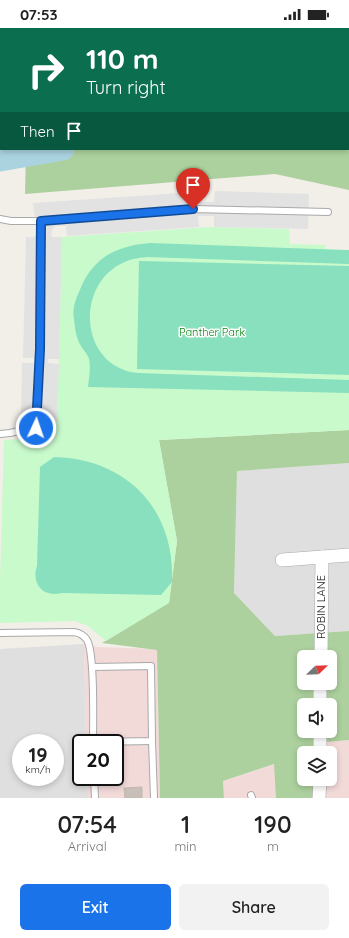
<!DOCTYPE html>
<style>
body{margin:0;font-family:Quicksand,sans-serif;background:#f2f2f2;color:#222;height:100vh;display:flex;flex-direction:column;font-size:15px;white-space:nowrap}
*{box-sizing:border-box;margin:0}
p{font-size:13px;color:#767676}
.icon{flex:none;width:22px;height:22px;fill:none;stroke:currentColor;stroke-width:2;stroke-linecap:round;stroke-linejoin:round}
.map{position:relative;height:770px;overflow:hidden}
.panel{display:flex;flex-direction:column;background:#fff;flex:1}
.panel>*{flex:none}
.guide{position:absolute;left:0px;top:0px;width:349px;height:122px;box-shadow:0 2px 6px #0003;background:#0b6e4f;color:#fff;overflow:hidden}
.needle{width:26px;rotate:67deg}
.controls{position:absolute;left:297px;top:622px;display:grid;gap:8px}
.controls a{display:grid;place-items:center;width:40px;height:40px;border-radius:6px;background:#fff;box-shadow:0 2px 6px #0003;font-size:20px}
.speed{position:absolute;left:12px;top:706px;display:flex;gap:8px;font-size:20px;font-weight:700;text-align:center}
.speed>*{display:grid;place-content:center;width:52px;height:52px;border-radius:50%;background:#fff;box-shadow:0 2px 6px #0003;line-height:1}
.speed small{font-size:10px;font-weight:400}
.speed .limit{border:2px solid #111;border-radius:6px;background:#fff;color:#111}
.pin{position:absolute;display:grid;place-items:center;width:34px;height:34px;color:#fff;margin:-41px -17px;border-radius:50% 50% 50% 0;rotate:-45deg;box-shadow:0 0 4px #0007}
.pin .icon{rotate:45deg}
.me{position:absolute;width:44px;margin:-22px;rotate:3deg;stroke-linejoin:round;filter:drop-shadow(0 0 3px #0008)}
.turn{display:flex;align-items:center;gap:14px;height:84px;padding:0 20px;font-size:18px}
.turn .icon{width:52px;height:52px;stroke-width:2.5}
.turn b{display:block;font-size:28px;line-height:34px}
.then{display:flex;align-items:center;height:38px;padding:0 20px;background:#0003;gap:8px;font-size:15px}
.eta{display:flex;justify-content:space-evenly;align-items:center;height:68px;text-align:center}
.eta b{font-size:24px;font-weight:600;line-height:28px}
.action{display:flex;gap:8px;margin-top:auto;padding:8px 20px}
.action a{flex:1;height:46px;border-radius:6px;background:#1a73e8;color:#fff;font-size:16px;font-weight:600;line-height:46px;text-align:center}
.action a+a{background:#f2f2f2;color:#222}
.status{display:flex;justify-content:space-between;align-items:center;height:28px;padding:0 20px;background:#fff;direction:ltr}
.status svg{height:11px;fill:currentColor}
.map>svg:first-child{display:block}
.residential{fill:#e0dfdf;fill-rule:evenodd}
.commercial{fill:#f2dad9}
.forest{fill:#add19e;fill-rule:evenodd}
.park{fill:#c8facc}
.pitch{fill:#88e0be}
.parking{fill:#e2e2e2}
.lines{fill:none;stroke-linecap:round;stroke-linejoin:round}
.river{stroke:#aad3df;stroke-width:23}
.building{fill:#c7bfb8;stroke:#c4b6ab}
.service-casing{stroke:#a9a9a9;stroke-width:8}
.minor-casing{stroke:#a9a9a9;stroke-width:14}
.tertiary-casing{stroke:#a9a9a9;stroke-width:18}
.service{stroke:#fff;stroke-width:6}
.minor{stroke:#fff;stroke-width:13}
.tertiary{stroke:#fff;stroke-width:16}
.route-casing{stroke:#114b97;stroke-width:10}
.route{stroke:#1a73e8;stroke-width:7}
.labels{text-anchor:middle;stroke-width:3;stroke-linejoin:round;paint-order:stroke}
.park-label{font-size:11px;fill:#0c8416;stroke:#fff}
.street-label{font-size:11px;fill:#222;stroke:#fff}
</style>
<div class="status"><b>07:53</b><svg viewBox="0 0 49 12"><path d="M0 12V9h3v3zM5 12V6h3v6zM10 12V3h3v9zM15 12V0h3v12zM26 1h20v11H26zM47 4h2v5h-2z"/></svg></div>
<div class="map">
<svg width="349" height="770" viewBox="0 0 349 770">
<rect width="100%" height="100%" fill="#f2efe9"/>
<!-- residential -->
<g class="residential">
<polygon points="349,435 349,603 275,608 234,565 237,443"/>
<path d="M 83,616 L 84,620 L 86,715 L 81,715 L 81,749 L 87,749 L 88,770 L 0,770 L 0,621 ZM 21,715 L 55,715 L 55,749 L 21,749 Z"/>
</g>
<!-- commercial -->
<g class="commercial">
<polygon points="83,616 98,619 157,621 160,770 88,770 87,749 115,749 115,715 86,715 84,620"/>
<polygon points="349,712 349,770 318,770 318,751 330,751 330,725 317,725 317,715"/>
<polygon points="275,736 276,770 224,770 223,753"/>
</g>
<!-- forest -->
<g class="forest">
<polygon points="29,0 349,0 349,162 275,146 25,166 26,121 348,121 348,1 29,1"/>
<path d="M 349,402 L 349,435 L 237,443 L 234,565 L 275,608 L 349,603 L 349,712 L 317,715 L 317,725 L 304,725 L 304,751 L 318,751 L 318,770 L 276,770 L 274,736 L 223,753 L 224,770 L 160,770 L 157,622 L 102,615 L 169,574 L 177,513 L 159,412 ZM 304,629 L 330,629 L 330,655 L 304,655 ZM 304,677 L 330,677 L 330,703 L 304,703 Z"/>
</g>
<!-- park -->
<path class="park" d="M 210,199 L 289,201 L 290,216 L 325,217 L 325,221 L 349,222 L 349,402 L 159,412 L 177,513 L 169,575 L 106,613 L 88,598 L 75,593 L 0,595 L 0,551 L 4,412 C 23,410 41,415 47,392 L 57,392 L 62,209 Z"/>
<!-- pitch -->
<g class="pitch">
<path d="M 150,215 L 344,222 L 349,222 L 349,236 L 147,229 C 73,233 72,339 138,345 L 349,352 L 349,365 L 88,359 C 89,350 91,339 89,331 C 88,326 83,322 81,318 C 76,310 75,300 74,291 C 72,283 75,272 79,264 C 92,230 115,218 150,215 Z"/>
<polygon points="139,233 349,238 349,347 137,341"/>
<path d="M 54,429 C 127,431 175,481 172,554 L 161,567 L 62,565 C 43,570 31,556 37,538 L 40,439 Z"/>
</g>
<!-- parking -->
<polygon class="parking" points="215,163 309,166 308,201 214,199 214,188 198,188 199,199 67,208 66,198 56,198 53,200 51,206 52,209 62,209 59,331 48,331 48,335 59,336 57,393 21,393 22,335 34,335 34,330 23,330 26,209 34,209 37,206 33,175 196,164 197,174 214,174"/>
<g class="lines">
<!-- river -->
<g class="river">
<polyline points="348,80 349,79"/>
<polyline points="0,132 63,121"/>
</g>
</g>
<!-- building -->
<polygon class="building" points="142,759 142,770 125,770 124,760"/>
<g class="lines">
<defs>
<g id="service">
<polyline points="0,191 11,193 41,193 40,321 36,399 10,405 0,406"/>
<polyline points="41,193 193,181 328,184"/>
<path d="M 0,605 L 74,604 C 80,605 84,607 87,612 C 95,625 93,696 93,715"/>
<polyline points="92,639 151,638 152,713 93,714"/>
<polyline points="152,713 154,770"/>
<polyline points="94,749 95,770"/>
<polyline points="251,767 252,770"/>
</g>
<g id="minor">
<polyline points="282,532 349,527"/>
<polyline points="321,629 322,529"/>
<polyline points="320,677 320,655"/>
<polyline points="320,725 320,703"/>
<polyline points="319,770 320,751"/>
</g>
<g id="tertiary">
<polyline points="3,1 3,0"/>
<polyline points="0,110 1,67"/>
</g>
</defs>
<!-- service casing -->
<use href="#service" class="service-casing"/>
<!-- minor casing -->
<use href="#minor" class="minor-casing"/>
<!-- tertiary casing -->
<use href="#tertiary" class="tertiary-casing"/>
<!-- service -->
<use href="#service" class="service"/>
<!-- minor -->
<use href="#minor" class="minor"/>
<!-- tertiary -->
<use href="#tertiary" class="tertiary"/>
</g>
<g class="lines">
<defs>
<polyline id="route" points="36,400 40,321 41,193 193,181"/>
</defs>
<!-- route casing -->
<use href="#route" class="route-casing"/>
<!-- route -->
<use href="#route" class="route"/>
</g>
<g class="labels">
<!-- park labels -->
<g class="park-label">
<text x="212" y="308">Panther Park</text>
</g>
<!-- street labels -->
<g class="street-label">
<text transform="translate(321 579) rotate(-90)" y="4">ROBIN LANE</text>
</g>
</g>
</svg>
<div class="controls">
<a><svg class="needle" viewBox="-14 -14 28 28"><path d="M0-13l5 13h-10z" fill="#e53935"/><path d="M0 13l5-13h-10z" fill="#767676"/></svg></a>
<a><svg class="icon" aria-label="sound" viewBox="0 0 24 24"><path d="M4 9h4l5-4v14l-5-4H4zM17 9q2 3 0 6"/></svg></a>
<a><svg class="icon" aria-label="layers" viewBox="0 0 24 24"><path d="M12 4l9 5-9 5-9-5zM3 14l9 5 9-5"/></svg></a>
</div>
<div class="speed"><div>19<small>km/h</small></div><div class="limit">20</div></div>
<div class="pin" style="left:193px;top:181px;background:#d93025"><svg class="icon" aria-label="arrive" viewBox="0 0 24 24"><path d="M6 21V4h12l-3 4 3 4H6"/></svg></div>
<svg class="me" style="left:36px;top:400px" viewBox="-20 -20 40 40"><circle r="17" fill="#1a73e8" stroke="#fff" stroke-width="3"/><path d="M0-11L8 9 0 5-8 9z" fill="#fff"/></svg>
<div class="guide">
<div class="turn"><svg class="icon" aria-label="right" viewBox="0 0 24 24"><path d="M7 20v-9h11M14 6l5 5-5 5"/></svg><div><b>110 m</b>Turn right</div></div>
<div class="then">Then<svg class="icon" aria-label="arrive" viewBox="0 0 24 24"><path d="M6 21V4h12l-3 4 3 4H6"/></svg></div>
</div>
</div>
<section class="panel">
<div class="eta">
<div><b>07:54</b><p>Arrival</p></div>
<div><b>1</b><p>min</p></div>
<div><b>190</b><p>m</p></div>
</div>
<div class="action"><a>Exit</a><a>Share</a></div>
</section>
